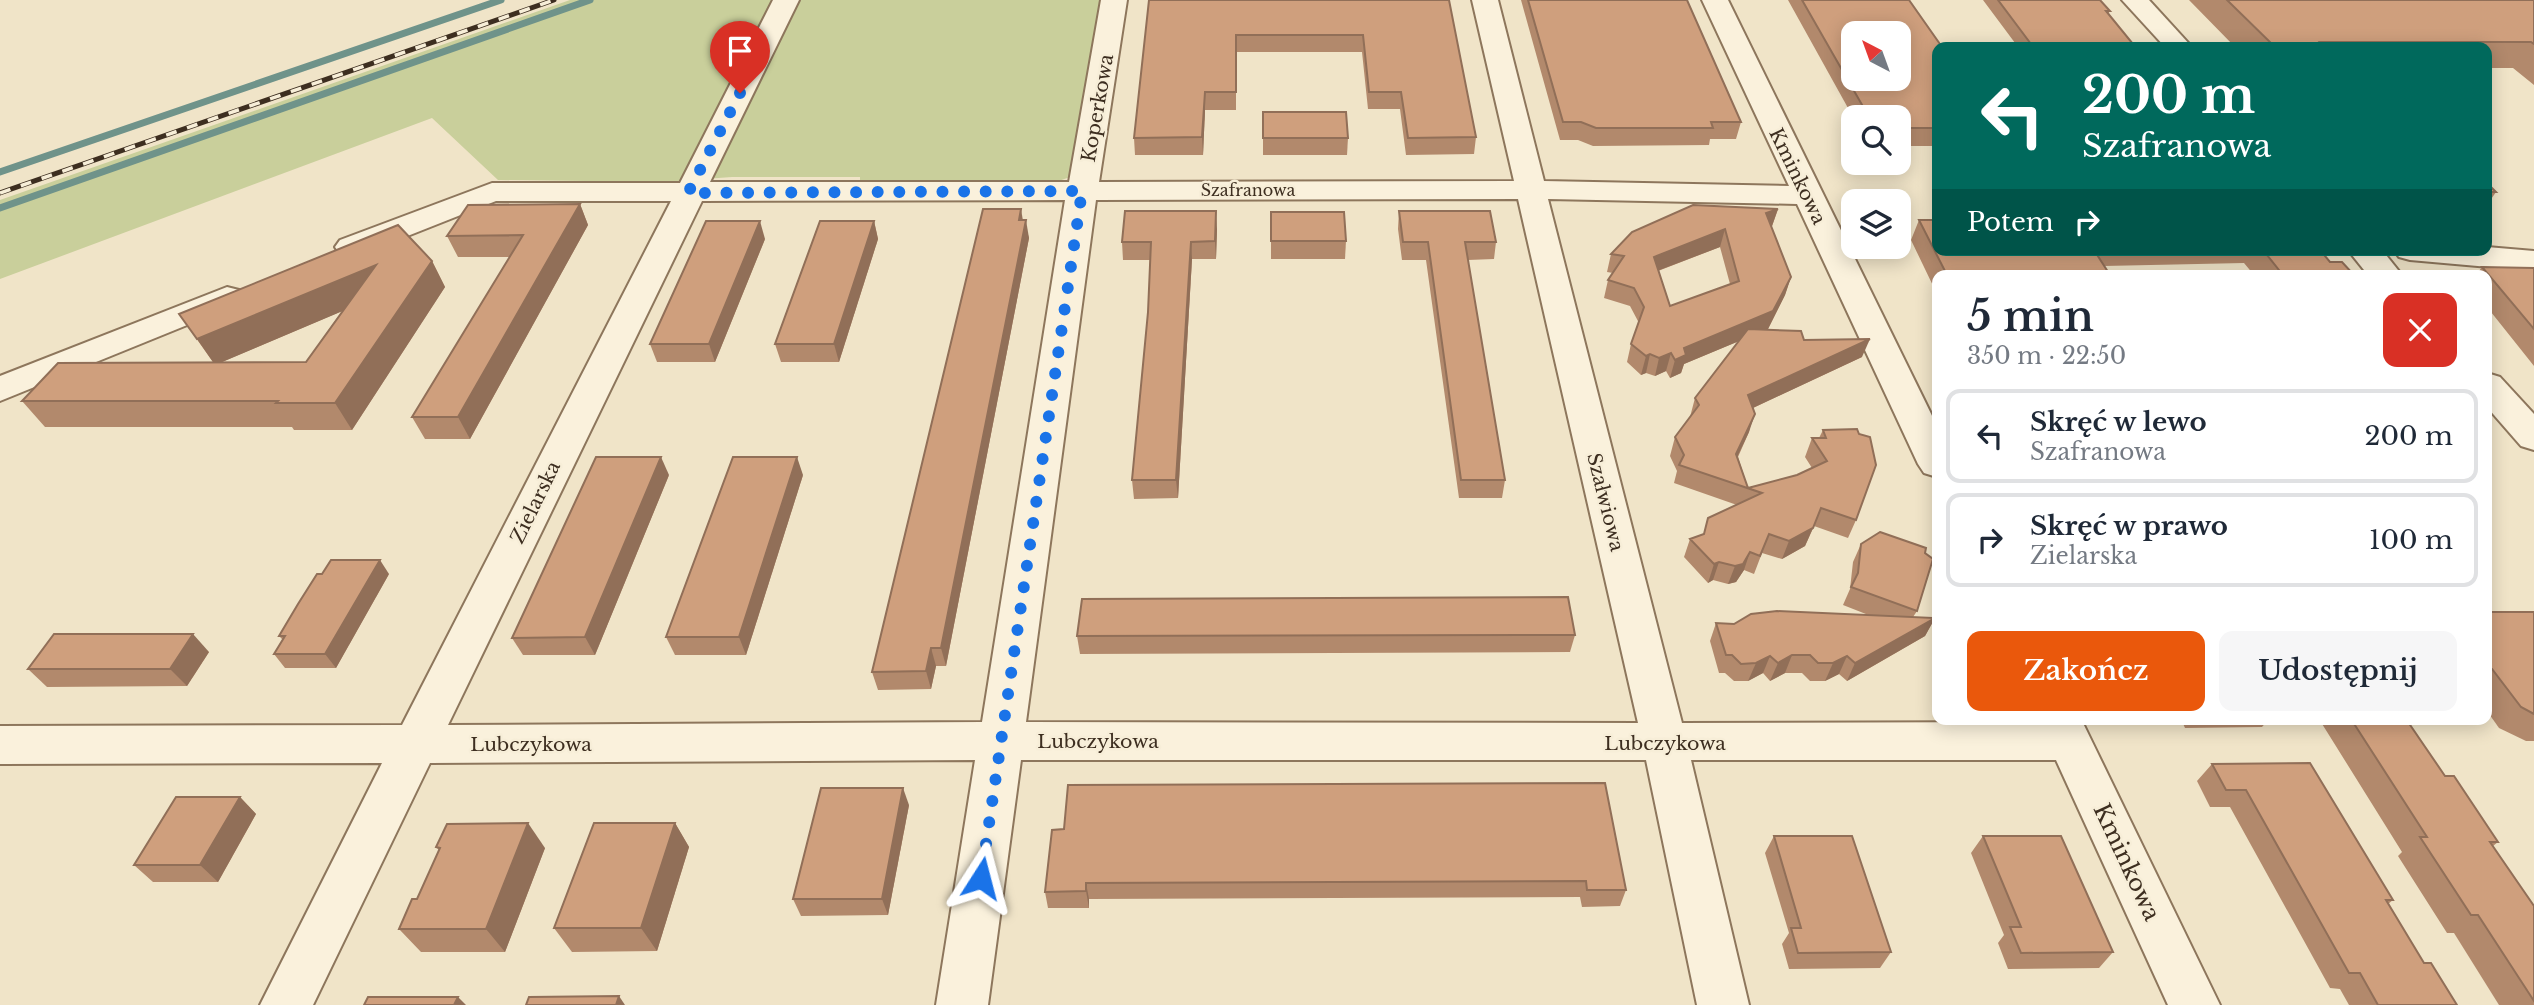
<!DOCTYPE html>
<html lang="pl">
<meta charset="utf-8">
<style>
body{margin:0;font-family:"Libre Baskerville",serif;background:#f6f6f7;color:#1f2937;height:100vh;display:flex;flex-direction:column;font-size:26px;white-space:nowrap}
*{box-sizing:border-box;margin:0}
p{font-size:23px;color:#747a83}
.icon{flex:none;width:38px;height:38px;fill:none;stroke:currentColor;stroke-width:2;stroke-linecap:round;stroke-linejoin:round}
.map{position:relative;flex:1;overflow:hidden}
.side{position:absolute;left:1932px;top:270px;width:560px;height:455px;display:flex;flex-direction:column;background:#fff;border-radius:14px;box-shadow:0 4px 18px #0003}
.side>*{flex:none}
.top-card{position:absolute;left:1932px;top:42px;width:560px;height:214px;border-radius:14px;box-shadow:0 4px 18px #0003;background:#00695c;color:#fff;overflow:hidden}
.needle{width:46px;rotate:319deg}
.buttons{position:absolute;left:1841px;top:21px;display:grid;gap:14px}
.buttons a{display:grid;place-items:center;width:70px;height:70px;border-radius:14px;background:#fff;box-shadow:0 4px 18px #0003;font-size:35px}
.pin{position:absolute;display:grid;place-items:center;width:60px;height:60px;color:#fff;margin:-72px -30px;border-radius:50% 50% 50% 0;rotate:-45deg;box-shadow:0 0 7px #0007}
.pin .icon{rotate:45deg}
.me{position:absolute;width:77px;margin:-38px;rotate:9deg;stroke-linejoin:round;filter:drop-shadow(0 0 5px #0008)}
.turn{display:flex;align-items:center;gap:24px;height:147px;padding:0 35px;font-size:32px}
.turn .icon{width:91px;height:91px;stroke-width:2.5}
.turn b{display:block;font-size:49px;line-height:60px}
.then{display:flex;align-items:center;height:66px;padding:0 35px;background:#0003;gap:14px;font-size:26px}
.round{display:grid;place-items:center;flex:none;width:74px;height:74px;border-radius:14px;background:#f6f6f7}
.headline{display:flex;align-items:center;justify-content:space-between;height:119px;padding:0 35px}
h1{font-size:42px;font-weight:600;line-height:52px}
.primary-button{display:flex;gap:14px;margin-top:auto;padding:14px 35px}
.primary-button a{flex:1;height:80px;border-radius:14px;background:#ea580c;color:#fff;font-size:28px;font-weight:600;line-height:80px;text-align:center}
.primary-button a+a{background:#f6f6f7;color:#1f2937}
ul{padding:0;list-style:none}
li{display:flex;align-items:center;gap:21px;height:94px;margin:0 14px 10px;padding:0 21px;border:4px solid #e0e1e3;border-radius:14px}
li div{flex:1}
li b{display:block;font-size:26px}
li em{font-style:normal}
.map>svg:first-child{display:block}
.green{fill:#c9cf9b}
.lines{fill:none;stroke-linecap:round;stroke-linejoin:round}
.stream{stroke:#6f938a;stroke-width:7}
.minor-casing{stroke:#8d765c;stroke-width:4}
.minor{fill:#faf1dc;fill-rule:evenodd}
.rail-casing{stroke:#3d2e20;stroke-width:5}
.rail{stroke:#f7eed8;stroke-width:3.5;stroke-dasharray:11;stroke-linecap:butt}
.wall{fill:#b2896c;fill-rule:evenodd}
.shaded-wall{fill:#916f58}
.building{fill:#cf9f7d;stroke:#916f58;stroke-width:2;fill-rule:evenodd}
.route{stroke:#1a73e8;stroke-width:12;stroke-dasharray:0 21.6}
.labels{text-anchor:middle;stroke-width:5;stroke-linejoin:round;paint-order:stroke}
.far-street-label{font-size:16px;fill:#3d2e20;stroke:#f7eed8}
.street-label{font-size:19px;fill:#3d2e20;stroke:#f7eed8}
.near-street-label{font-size:23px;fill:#3d2e20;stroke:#f7eed8}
</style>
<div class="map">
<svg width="2534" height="1005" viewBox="0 0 2534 1005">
<rect width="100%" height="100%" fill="#f0e4c8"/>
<!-- green -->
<polygon class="green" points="570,0 1104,0 1073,176 1050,184 1050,180 860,181 860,177 732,177 663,182 498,180 432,118 0,279 0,200"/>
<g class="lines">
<!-- stream -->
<g class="stream">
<polyline points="0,172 501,0"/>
<polyline points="0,208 590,0"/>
</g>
<defs>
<g id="minor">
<path d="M 773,0 L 799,0 L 710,182 L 1069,182 L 1101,0 L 1127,0 L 1099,182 L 1514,181 L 1472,0 L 1498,0 L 1544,181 L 1789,186 L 1702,0 L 1728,0 L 1937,426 L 1937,477 L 1924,473 L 1918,464 L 1797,204 L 1548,199 L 1682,723 L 2038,722 L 2037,719 L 2081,719 L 2220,1005 L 2168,1005 L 2056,760 L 1691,760 L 1749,1005 L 1697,1005 L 1646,760 L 1021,760 L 988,1005 L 936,1005 L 975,760 L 430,763 L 313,1005 L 260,1005 L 382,763 L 0,764 L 0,726 L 402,725 L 671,201 L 496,201 L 362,254 L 351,257 L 340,254 L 335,247 L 340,240 L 492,183 L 680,183 ZM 1518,199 L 1638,723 L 1026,722 L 1096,200 ZM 1065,200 L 982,722 L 448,725 L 702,201 Z"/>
<polygon points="2122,0 2149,0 2192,47 2165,47"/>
<polygon points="2487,247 2534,251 2534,271 2410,260 2399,257 2394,250 2487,250"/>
<polygon points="2348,250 2382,250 2402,275 2368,275"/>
<polygon points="227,287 239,290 244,297 239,304 0,401 0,376"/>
<polygon points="2487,373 2500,377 2534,414 2534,450 2521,446 2487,407"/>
</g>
</defs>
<!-- minor casing -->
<use href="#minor" class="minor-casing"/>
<!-- minor -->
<use href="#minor" class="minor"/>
<defs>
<polyline id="rail" points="0,193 554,0"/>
</defs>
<!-- rail casing -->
<use href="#rail" class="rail-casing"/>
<!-- rail -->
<use href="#rail" class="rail"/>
</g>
<!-- wall -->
<g class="wall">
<polygon points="1149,0 1449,0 1476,137 1474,154 1406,155 1400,109 1368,109 1362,52 1236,52 1236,110 1205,110 1203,155 1135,155 1134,138"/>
<polygon points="1521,0 1687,0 1741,122 1736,139 1710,139 1709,145 1593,146 1578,140 1560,140"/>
<polygon points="1788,0 1909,0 1937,47 1937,146 1899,146 1899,117 1853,117"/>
<polygon points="1983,0 2100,0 2110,11 2108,14 2133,44 2132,47 2018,47"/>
<polygon points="2189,0 2534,0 2534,85 2513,68 2487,68 2487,47 2235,47"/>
<polygon points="1263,112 1348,138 1347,155 1263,155"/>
<polygon points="2487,183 2496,192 2487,205"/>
<polygon points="580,204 588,225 470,439 425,439 412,417 510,257 458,257 447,236"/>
<path d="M 1778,209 L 1772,226 L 1771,227 L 1791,277 L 1785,295 L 1768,329 L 1766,330 L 1804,340 L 1862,357 L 1753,408 L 1749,432 L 1738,457 L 1748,488 L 1797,475 L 1812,468 L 1805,457 L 1812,438 L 1819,438 L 1823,430 L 1856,520 L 1848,538 L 1814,526 L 1805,546 L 1782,559 L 1762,553 L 1754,574 L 1744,570 L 1736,582 L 1728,584 L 1713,580 L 1708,583 L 1684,557 L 1690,539 L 1703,534 L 1737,505 L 1674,483 L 1677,471 L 1670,456 L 1675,437 L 1690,417 L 1695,398 L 1739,341 L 1684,364 L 1681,373 L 1670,378 L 1666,371 L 1655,376 L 1646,373 L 1641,375 L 1627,362 L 1631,344 L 1639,323 L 1630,306 L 1604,298 L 1608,280 L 1613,273 L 1607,272 L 1611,254 ZM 1720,247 L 1730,284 L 1670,306 L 1658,271 Z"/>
<polygon points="1399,211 1496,242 1494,259 1468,260 1505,480 1502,498 1459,498 1426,260 1402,260 1398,229"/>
<polygon points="1271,212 1346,241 1345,259 1271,259"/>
<polygon points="1023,220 1029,238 946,666 936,666 931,689 878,690 872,672"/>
<polygon points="1919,220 1937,220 1937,250 2320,250 2330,262 2354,275 2254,275 2244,263 2104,266 2110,275 1937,275 1937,294 1911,240"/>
<polygon points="874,221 878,239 839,362 781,362 775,344"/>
<polygon points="1217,229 1216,259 1192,259 1178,498 1134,499 1132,480 1148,312 1150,260 1123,260 1122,242"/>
<polygon points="765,239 715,362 657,362 650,344"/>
<path d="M 432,261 L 445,287 L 352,430 L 294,430 L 292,427 L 45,427 L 22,401 L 213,362 L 179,314 ZM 342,311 L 306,362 L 222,362 Z"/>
<polygon points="2482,267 2534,268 2534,366 2487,307 2487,275 2476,275"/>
<polygon points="669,475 595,655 523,655 512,638"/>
<polygon points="803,475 746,655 675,655 666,637"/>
<polygon points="1861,544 1925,553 1917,611 1913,617 1935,618 1925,636 1847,681 1839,674 1825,681 1810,681 1802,673 1785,673 1770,681 1763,673 1748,681 1734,681 1725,673 1719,673 1710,641 1716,623 1734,624 1871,616 1843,605 1850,589 1853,562"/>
<polygon points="389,574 336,668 285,668 274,654 283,640 279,636"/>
<polygon points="1082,599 1575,635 1570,652 1080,654 1077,636"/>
<polygon points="2487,612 2534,612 2534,741 2526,741 2499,728 2487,711"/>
<polygon points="209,652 187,686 47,687 28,669"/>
<polygon points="2181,719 2269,719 2262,727 2185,728"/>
<polygon points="2319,719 2406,719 2445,776 2498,842 2493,846 2534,906 2534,1005 2499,1005 2454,933 2447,933 2398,856 2402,852"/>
<polygon points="2212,764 2393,900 2388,904 2424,963 2457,1005 2349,1005 2340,989 2330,988 2230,807 2210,807 2197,781"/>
<polygon points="1605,783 1626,890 1620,906 1582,907 1580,897 1089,899 1089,908 1048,908 1045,892 1064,829"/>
<polygon points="240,797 256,814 218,882 153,882 134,865"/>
<polygon points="909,805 888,915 801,916 793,899"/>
<polygon points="675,823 689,847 657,951 572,952 554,928"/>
<polygon points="1774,836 1891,952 1880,968 1789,969 1782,944 1789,933 1765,853"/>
<polygon points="1983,836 2113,952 2099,968 2008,969 1998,943 2004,935 1971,853"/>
<polygon points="436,847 545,848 505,952 421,952 399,929 417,899 439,850"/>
</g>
<!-- shaded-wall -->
<g class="shaded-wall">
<polygon points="1205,92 1205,110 1203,155 1202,137"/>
<polygon points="580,204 588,225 470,439 458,417"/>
<polygon points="1021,209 1024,227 1019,220"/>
<polygon points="1778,209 1772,226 1760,231 1766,213"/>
<polygon points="1216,211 1217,229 1216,259 1215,241"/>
<polygon points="1026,220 1029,238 946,666 941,648"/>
<polygon points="760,221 765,239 715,362 709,344"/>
<polygon points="874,221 878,239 839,362 834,344"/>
<polygon points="1725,229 1720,247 1649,274 1654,257"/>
<polygon points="1191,242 1192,259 1178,498 1176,480"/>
<polygon points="432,261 445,287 352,430 335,403"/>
<polygon points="376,265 390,291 215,365 197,339"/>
<polygon points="1791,277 1785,295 1768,329 1684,364 1681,373 1670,378 1675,360 1684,348"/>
<polygon points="1870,339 1862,357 1742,413 1748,395"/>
<polygon points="1671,353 1666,371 1655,376 1659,358"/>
<polygon points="1650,354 1646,373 1641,375 1646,356"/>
<polygon points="1755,414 1749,432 1730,472 1736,454"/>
<polygon points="661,457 669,475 595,655 585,637"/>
<polygon points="797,457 803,475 746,655 739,637"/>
<polygon points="1813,528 1805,546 1782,559 1789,541"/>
<polygon points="1750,552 1744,570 1736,582 1728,584 1735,566"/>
<polygon points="380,560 389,574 336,668 325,654"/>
<polygon points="1719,562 1713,580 1708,583 1714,564"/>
<polygon points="1935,618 1925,636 1847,681 1855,663"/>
<polygon points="193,634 209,652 187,686 170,669"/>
<polygon points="931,648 936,666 931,689 926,671"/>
<polygon points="1792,655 1785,673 1770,681 1778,663"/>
<polygon points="1770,656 1763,673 1748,681 1756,663"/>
<polygon points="1847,656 1839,674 1825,681 1833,663"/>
<polygon points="903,788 909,805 888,915 882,899"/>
<polygon points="240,797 256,814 218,882 200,865"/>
<polygon points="528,823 545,848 505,952 486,929"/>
<polygon points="675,823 689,847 657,951 641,928"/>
<polygon points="1086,883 1089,899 1089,908 1086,891"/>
<polygon points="619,996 625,1005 616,1005"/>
<polygon points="458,997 466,1005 454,1005"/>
</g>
<!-- building -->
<g class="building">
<polygon points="1149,0 1449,0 1476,137 1408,138 1401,92 1369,92 1363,35 1236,35 1236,92 1205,92 1202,137 1134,138"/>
<polygon points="1528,0 1687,0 1741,122 1711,122 1713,128 1596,128 1581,122 1563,122"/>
<path d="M 1802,0 L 1909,0 L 1942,47 L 1937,47 L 1937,128 L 1899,128 L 1899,117 L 1869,117 ZM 1853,33 L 1899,33 L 1899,79 L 1853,79 Z"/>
<polygon points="1998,0 2100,0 2110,11 2106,11 2133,44 2031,44"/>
<polygon points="2227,0 2534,0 2534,44 2531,42 2320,42 2325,47 2275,47"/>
<polygon points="1263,112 1346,112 1348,138 1263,138"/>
<polygon points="2487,183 2496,192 2487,192"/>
<polygon points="580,204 458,417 412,417 523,235 447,236 468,205"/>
<path d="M 1693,205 L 1778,209 L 1766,213 L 1791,277 L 1773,311 L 1684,348 L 1686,355 L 1675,360 L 1671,353 L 1659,358 L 1650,354 L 1646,356 L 1631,344 L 1644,307 L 1634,288 L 1608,280 L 1624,256 L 1611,254 L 1632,232 ZM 1725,229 L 1739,281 L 1670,306 L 1654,257 Z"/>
<polygon points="983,209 1021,209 1019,220 1026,220 941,648 931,648 926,671 872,672"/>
<polygon points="1125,211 1216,211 1215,241 1191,242 1176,480 1132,480 1148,312 1151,242 1122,242"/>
<polygon points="1399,211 1490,211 1496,242 1465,242 1505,480 1461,480 1428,242 1403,242"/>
<polygon points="1271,212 1344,212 1346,241 1271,241"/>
<polygon points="1919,220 1937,220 1937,250 2094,250 2110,275 1947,275"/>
<polygon points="706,221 760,221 709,344 650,344"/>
<polygon points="820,221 874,221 834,344 775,344"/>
<polygon points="398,225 432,261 335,403 276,403 278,401 22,401 58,363 306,362 376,265 197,339 179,314"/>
<polygon points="2263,250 2320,250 2330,262 2342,262 2354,275 2283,275"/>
<polygon points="2482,267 2534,268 2534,329"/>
<polygon points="1748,329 1801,331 1804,340 1870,339 1748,395 1755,414 1736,454 1748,488 1797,475 1827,461 1812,438 1826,438 1823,430 1857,429 1859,434 1870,437 1876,465 1856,520 1821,508 1813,528 1789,541 1769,534 1760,556 1750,552 1743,564 1735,566 1719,562 1714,564 1690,539 1704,534 1708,518 1762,493 1679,465 1684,455 1675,437 1699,405 1695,398"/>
<polygon points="596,457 661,457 585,637 512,638"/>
<polygon points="733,457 797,457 739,637 666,637"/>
<polygon points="1880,532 1926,548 1925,553 1933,559 1917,611 1851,587 1858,573 1861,544"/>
<polygon points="331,560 380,560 325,654 274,654 285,636 279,636 298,604 317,574 322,574"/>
<polygon points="1568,597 1575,635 1077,636 1082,599"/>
<polygon points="1777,611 1935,618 1855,663 1847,656 1833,663 1818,663 1810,655 1792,655 1778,663 1770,656 1756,663 1741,664 1732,655 1726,655 1716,623 1734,624 1751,614"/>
<polygon points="2487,612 2534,612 2534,714 2521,707 2492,669 2487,669"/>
<polygon points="54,634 193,634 170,669 28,669"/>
<polygon points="2351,719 2406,719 2445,776 2454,776 2498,842 2490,842 2534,906 2534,1001 2478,915 2471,915 2420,837 2427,837"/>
<polygon points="2310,763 2393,900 2386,900 2424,963 2431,963 2457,1005 2378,1005 2360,973 2349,973 2246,790 2226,790 2212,764"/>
<polygon points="1605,783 1626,890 1587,890 1586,881 1086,883 1086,891 1045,892 1052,830 1064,829 1068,785"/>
<polygon points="821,788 903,788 882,899 793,899"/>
<polygon points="176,797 240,797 200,865 134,865"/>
<polygon points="528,823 486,929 399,929 412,899 417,899 440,848 436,847 447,824"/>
<polygon points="594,823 675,823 641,928 554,928"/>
<polygon points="1774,836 1852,836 1891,952 1798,953 1791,928 1801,928"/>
<polygon points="1983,836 2061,836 2113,952 2021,953 2010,927 2021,927"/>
<polygon points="619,996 616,1005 526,1005 529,997"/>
<polygon points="368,997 458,997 454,1005 364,1005"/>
</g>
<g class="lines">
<!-- route -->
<polyline class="route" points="740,93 688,193 1082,191 981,878"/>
</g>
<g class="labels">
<!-- far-street labels -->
<g class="far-street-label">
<text x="1248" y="196">Szafranowa</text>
</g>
<!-- street labels -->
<g class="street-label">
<text transform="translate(1097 108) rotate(-80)" y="7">Koperkowa</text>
<text transform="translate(1798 176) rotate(64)" y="7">Kminkowa</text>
<text transform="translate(535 502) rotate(-64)" y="7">Zielarska</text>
<text transform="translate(1606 502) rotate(76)" y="7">Szałwiowa</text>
<text x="1098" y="748">Lubczykowa</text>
<text x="1665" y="750">Lubczykowa</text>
<text x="531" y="751">Lubczykowa</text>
</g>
<!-- near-street labels -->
<g class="near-street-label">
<text transform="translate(2127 862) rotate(65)" y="8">Kminkowa</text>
</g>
</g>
</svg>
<div class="buttons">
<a><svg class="needle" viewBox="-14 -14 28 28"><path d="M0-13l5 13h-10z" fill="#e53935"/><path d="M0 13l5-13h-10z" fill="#747a83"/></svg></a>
<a><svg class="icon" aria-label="search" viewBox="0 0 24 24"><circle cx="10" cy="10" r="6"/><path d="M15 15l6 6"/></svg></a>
<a><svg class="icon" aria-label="layers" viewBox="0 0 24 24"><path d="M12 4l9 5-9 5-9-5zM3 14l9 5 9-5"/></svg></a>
</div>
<div class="pin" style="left:740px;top:93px;background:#d93025"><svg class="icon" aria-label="arrive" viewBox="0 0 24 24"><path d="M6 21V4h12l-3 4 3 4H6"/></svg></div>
<svg class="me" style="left:981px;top:878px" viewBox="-20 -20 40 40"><path d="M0-17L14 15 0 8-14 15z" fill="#1a73e8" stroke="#fff" stroke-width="4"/></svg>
<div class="top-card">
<div class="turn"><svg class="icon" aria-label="left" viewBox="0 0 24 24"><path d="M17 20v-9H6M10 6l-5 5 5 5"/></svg><div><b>200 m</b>Szafranowa</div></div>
<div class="then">Potem<svg class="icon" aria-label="right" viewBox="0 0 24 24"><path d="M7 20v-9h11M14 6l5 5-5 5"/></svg></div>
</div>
<section class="side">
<div class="headline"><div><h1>5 min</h1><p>350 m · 22:50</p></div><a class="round" style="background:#d93025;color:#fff"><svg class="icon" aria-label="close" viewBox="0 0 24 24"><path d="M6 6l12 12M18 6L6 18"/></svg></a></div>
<ul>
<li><svg class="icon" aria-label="left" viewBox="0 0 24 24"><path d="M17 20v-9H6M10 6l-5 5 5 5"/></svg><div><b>Skręć w lewo</b><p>Szafranowa</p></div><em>200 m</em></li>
<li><svg class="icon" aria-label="right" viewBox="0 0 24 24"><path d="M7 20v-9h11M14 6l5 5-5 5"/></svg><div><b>Skręć w prawo</b><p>Zielarska</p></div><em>100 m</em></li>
</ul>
<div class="primary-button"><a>Zakończ</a><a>Udostępnij</a></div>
</section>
</div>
